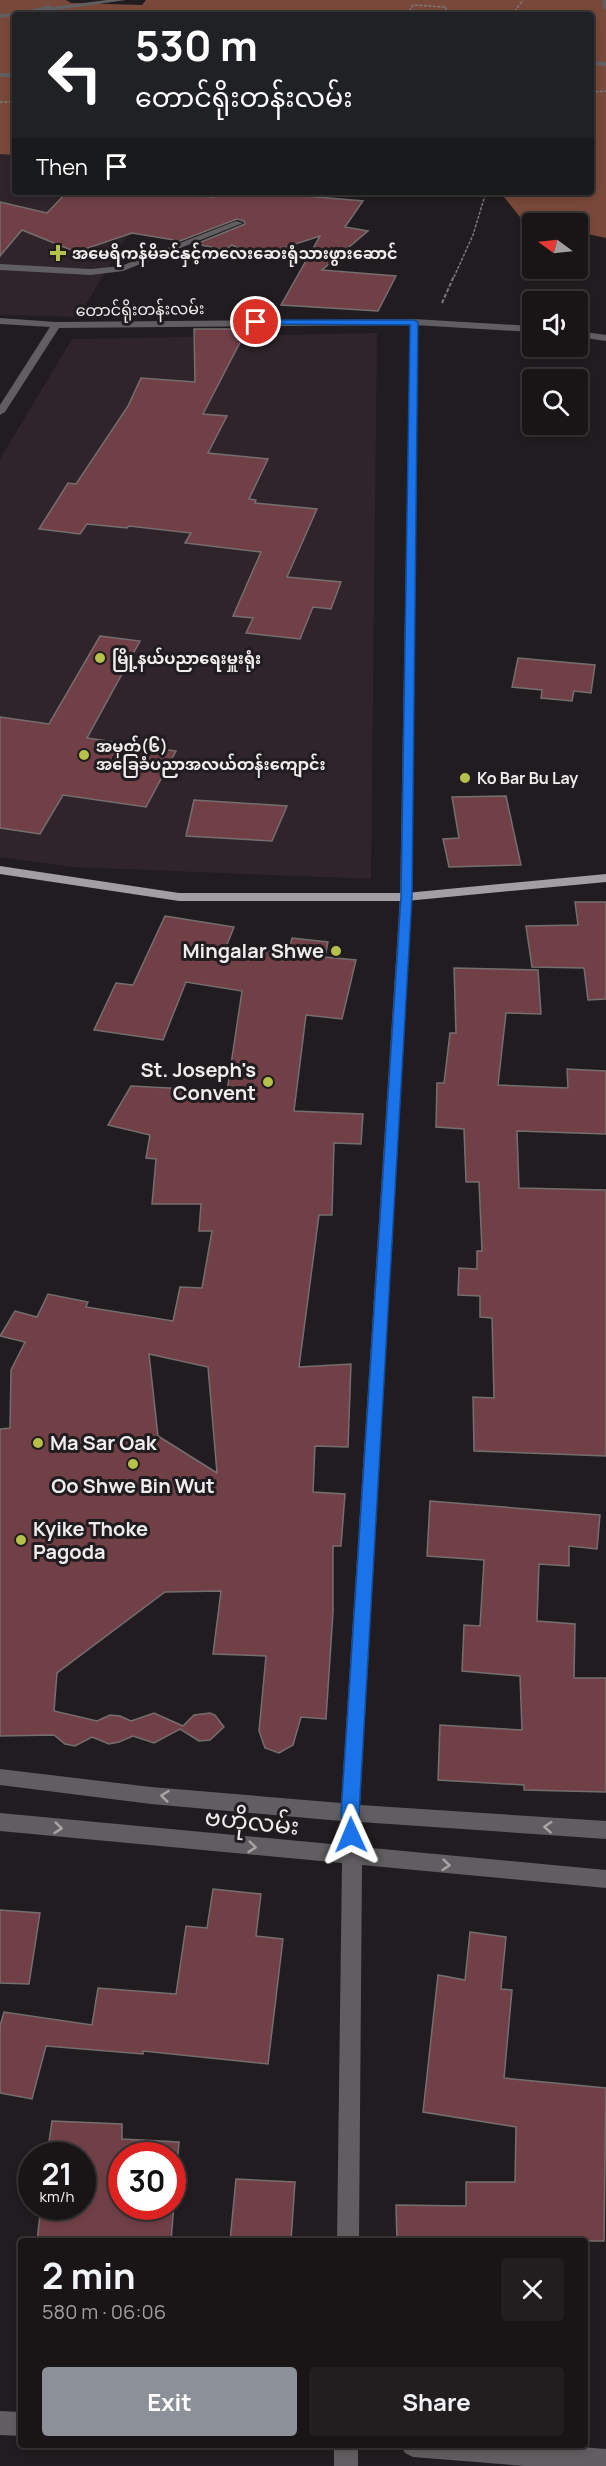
<!DOCTYPE html>
<meta charset="utf-8">
<style>
body{margin:0;font-family:Manrope,"Noto Sans Myanmar",sans-serif;background:#221e20;color:#f1f3f6;height:100vh;display:flex;flex-direction:column;font-size:22px;white-space:nowrap}
*{box-sizing:border-box;margin:0}
p{font-size:20px;color:#9f9fa1}
.icon{flex:none;width:33px;height:33px;fill:none;stroke:currentColor;stroke-width:2;stroke-linecap:round;stroke-linejoin:round}
.map{position:relative;flex:1;overflow:hidden}
.side{position:absolute;left:18px;top:2238px;width:570px;height:210px;display:flex;flex-direction:column;background:#191517;border-radius:6px;box-shadow:0 3px 9px #0003,0 0 0 2px #373436}
.side>*{flex:none}
.guide{position:absolute;left:12px;top:12px;width:582px;height:183px;border-radius:6px;box-shadow:0 3px 9px #0003,0 0 0 2px #373436;background:#202124;color:#fff;overflow:hidden}
.needle{width:39px;rotate:285deg}
.fabs{position:absolute;left:522px;top:213px;display:grid;gap:12px}
.fabs a{display:grid;place-items:center;width:66px;height:66px;border-radius:6px;background:#191517;box-shadow:0 3px 9px #0003,0 0 0 2px #373436;font-size:30px}
.speed{position:absolute;left:18px;top:2142px;display:flex;gap:12px;font-size:30px;font-weight:700;text-align:center}
.speed>*{display:grid;place-content:center;width:78px;height:78px;border-radius:50%;background:#191517;box-shadow:0 3px 9px #0003,0 0 0 2px #373436;line-height:1}
.speed small{font-size:15px;font-weight:400}
.speed .limit{border:9px solid #d22;background:#fff;color:#111}
.pin{position:absolute;display:grid;place-items:center;width:51px;height:51px;color:#fff;margin:-26px;border:3px solid #fff;border-radius:50%;box-shadow:0 2px 6px #0007}
.me{position:absolute;width:66px;margin:-33px;rotate:359deg;stroke-linejoin:round;filter:drop-shadow(0 0 4px #0008)}
.turn{display:flex;align-items:center;gap:21px;height:126px;padding:0 24px;font-size:27px}
.turn .icon{width:78px;height:78px;stroke-width:2.5}
.turn b{display:block;font-size:42px;line-height:51px}
.then{display:flex;align-items:center;height:57px;padding:0 24px;background:#0003;gap:12px;font-size:22px}
.round{display:grid;place-items:center;flex:none;width:63px;height:63px;border-radius:6px;background:#221e20}
.overview{display:flex;align-items:center;justify-content:space-between;height:102px;padding:0 24px}
h1{font-size:36px;font-weight:700;line-height:45px}
.cta{display:flex;gap:12px;margin-top:auto;padding:12px 24px}
.cta a{flex:1;height:69px;border-radius:6px;background:#8c9099;color:#fff;font-size:24px;font-weight:700;line-height:69px;text-align:center}
.cta a+a{background:#221e20;color:#f1f3f6}
.map>svg:first-child{display:block}
.built{fill:#2e242a}
.forest{fill:#78483a}
.building{fill:#714047;stroke:#756e6f;stroke-width:1.5;fill-rule:evenodd}
.lines{fill:none;stroke-linecap:round;stroke-linejoin:round}
.path-far1{stroke:#7d797b;stroke-width:1.5;stroke-dasharray:3 1.5;stroke-linecap:butt}
.path{stroke:#7d797b;stroke-width:2;stroke-dasharray:4 2;stroke-linecap:butt}
.service{fill:#605e60;fill-rule:evenodd}
.minor{fill:#605e60;fill-rule:evenodd}
.tertiary{fill:#605e60;fill-rule:evenodd}
.primary{fill:#a29fa3;fill-rule:evenodd}
.oneway{stroke:#a8a5a7}
.route{fill:#1a73e8;stroke:#114b97;stroke-width:1.5}
.poi-dot{fill:#b6c149;stroke:#211c1f;stroke-width:2}
.labels{text-anchor:middle;stroke-width:6;stroke-linejoin:round;paint-order:stroke}
.far-poi-label{font-size:16px;font-weight:bold;fill:#efecee;stroke:#211c1f;text-anchor:start}
.far-street-label{font-size:16px;fill:#efecee;stroke:#211c1f}
.poi-label{font-size:20px;font-weight:bold;fill:#efecee;stroke:#211c1f;text-anchor:end}
.near-street-label{font-size:24px;fill:#efecee;stroke:#211c1f}
</style>
<div class="map">
<svg width="606" height="2466" viewBox="0 0 606 2466">
<rect width="100%" height="100%" fill="#211c1f"/>
<!-- built -->
<g class="built">
<polygon points="0,120 15,121 15,192 154,192 78,317 0,315"/>
<polygon points="377,333 371,879 72,867 0,857 0,459 72,339"/>
</g>
<!-- forest -->
<polygon class="forest" points="0,0 66,0 71,3 142,5 146,0 606,0 606,238 578,232 578,224 524,222 500,192 591,192 591,15 15,15 15,155 0,154"/>
<!-- building -->
<g class="building">
<polygon points="67,192 145,192 214,197 218,192 258,192 363,201 345,227 368,231 322,270 396,276 378,311 281,305 320,236 255,257 232,245 225,250 196,244 245,224 244,221 237,219 180,241 132,233 76,252 22,230 0,256 0,202 47,213"/>
<polygon points="194,329 247,329 203,414 227,416 208,453 268,459 249,499 256,500 255,503 317,509 287,577 341,582 331,609 313,607 300,639 246,633 253,618 233,616 261,552 185,543 191,533 129,526 127,528 87,524 80,534 39,529 68,483 76,484 128,406 141,378 195,382"/>
<polygon points="100,636 140,641 87,738 176,751 146,807 63,795 40,834 0,828 0,717 49,724"/>
<polygon points="518,658 595,665 591,693 574,691 572,701 541,698 542,690 512,687"/>
<polygon points="506,796 521,865 449,867 443,839 459,838 452,797"/>
<polygon points="194,800 287,806 272,841 186,836"/>
<polygon points="575,902 606,902 606,999 588,1000 584,968 532,967 526,926 578,925"/>
<path d="M 165,916 L 234,927 L 226,947 L 288,953 L 292,938 L 328,942 L 325,957 L 356,960 L 342,1019 L 306,1015 L 294,1111 L 363,1114 L 361,1144 L 334,1143 L 332,1215 L 319,1215 L 299,1367 L 351,1364 L 348,1447 L 315,1446 L 313,1492 L 345,1494 L 341,1546 L 333,1546 L 333,1612 L 326,1719 L 301,1717 L 293,1745 L 279,1753 L 265,1748 L 259,1731 L 266,1656 L 213,1654 L 221,1591 L 165,1592 L 57,1673 L 54,1711 L 97,1721 L 110,1715 L 120,1716 L 131,1721 L 154,1713 L 183,1726 L 194,1715 L 210,1713 L 215,1715 L 224,1727 L 210,1740 L 199,1741 L 180,1729 L 154,1743 L 133,1736 L 119,1742 L 109,1744 L 92,1737 L 75,1746 L 65,1744 L 54,1735 L 0,1736 L 0,1429 L 10,1428 L 11,1370 L 25,1342 L 0,1336 L 15,1311 L 37,1317 L 48,1294 L 88,1302 L 86,1307 L 173,1321 L 180,1287 L 202,1288 L 212,1231 L 199,1231 L 201,1204 L 152,1204 L 156,1159 L 146,1158 L 150,1135 L 108,1125 L 131,1086 L 227,1091 L 242,991 L 186,982 L 163,1040 L 94,1030 L 116,983 L 133,985 ZM 149,1354 L 208,1367 L 217,1473 L 158,1436 Z"/>
<polygon points="454,968 538,970 541,1014 506,1013 498,1085 568,1088 567,1069 606,1071 606,1134 517,1131 519,1188 606,1190 606,1456 474,1451 473,1397 494,1398 492,1318 480,1317 480,1296 458,1295 459,1268 477,1269 477,1251 482,1251 479,1182 466,1182 464,1129 436,1127 437,1083 444,1083 450,1033 456,1033"/>
<polygon points="430,1501 600,1515 597,1549 569,1546 569,1566 539,1564 537,1621 575,1624 574,1678 606,1678 606,1792 524,1790 524,1785 438,1780 440,1725 522,1730 520,1676 462,1671 464,1625 480,1626 484,1560 427,1556"/>
<polygon points="213,1889 261,1894 256,1936 283,1939 268,2064 143,2051 143,2054 46,2046 32,2099 0,2093 0,2026 4,2012 92,2025 98,1988 176,1994 186,1926 207,1928"/>
<polygon points="0,1910 40,1913 29,1984 0,1983"/>
<polygon points="470,1932 506,1937 501,1989 512,1990 504,2078 606,2088 604,2241 397,2241 396,2205 466,2206 466,2182 515,2182 516,2127 423,2112 438,1975 465,1980"/>
<path d="M 52,2121 L 122,2124 L 122,2139 L 179,2142 L 171,2241 L 37,2241 L 41,2206 L 82,2206 L 82,2156 L 47,2156 ZM 122,2156 L 172,2156 L 172,2206 L 122,2206 Z"/>
<polygon points="236,2179 295,2182 291,2241 230,2241"/>
</g>
<g class="lines">
<!-- path-far1 -->
<g class="path-far1">
<polyline points="407,15 413,5 446,7 447,15"/>
<polyline points="512,15 523,0"/>
<polyline points="11,51 15,51"/>
<polyline points="591,92 606,91"/>
<polyline points="0,102 15,102"/>
<polyline points="454,277 473,235 486,192"/>
</g>
<!-- path -->
<polyline class="path" points="442,303 454,276"/>
<!-- service -->
<g class="service">
<polygon points="107,0 126,0 0,18 0,14 16,13 49,5 52,7"/>
<polygon points="602,0 606,0 606,10 603,8"/>
<polygon points="236,221 243,223 123,271 91,275 0,270 0,264 91,269 121,266"/>
</g>
<!-- minor -->
<g class="minor">
<polygon points="414,319 418,322 412,897 360,1805 606,1821 606,1839 360,1822 361,1847 606,1870 606,1888 362,1865 359,2241 337,2241 342,1863 0,1831 0,1813 342,1845 341,1821 151,1804 0,1785 0,1769 151,1787 341,1803 400,897 410,322"/>
<polygon points="0,2411 21,2412 21,2436 0,2435"/>
<rect x="334" y="2445" width="24" height="21"/>
<polygon points="401,2445 554,2445 606,2449 606,2466 525,2466 413,2457 405,2453"/>
</g>
<!-- tertiary -->
<g class="tertiary">
<polygon points="591,61 606,62 606,66 591,65"/>
<rect x="0" y="73" width="15" height="4"/>
<polygon points="0,318 56,322 414,319 532,326 532,332 414,325 59,328 5,412 0,415 0,405 50,327 0,324"/>
<polygon points="578,331 606,335 606,341 578,337"/>
</g>
<!-- primary -->
<polygon class="primary" points="0,866 179,893 406,893 606,874 606,882 406,901 179,901 0,874"/>
</g>
<!-- one-way arrows -->
<defs><path id="oneway-chevron" d="M-2-3.5L2.5 0L-2 3.5" fill="none" stroke-width="1.6" stroke-linecap="round" stroke-linejoin="round" transform="scale(1.5)"/></defs>
<g class="oneway">
<use href="#oneway-chevron" transform="translate(165 1796) rotate(-174)"/>
<use href="#oneway-chevron" transform="translate(548 1827) rotate(-176)"/>
<use href="#oneway-chevron" transform="translate(58 1828) rotate(6)"/>
<use href="#oneway-chevron" transform="translate(252 1847) rotate(6)"/>
<use href="#oneway-chevron" transform="translate(446 1865) rotate(5)"/>
</g>
<!-- route -->
<polygon class="route" points="256,320 414,320 418,322 412,897 359,1814 360,1835 357,1841 351,1843 345,1841 341,1814 401,897 410,325 253,324 252,322"/>
<!-- markers -->
<g class="poi-dot">
<path d="M55 244h6v6h6v6h-6v6h-6v-6h-6v-6h6z"/>
<circle cx="100" cy="658" r="6"/>
<circle cx="84" cy="755" r="6"/>
<circle cx="465" cy="778" r="6"/>
<circle cx="336" cy="951" r="6"/>
<circle cx="268" cy="1082" r="6"/>
<circle cx="38" cy="1443" r="6"/>
<circle cx="133" cy="1464" r="6"/>
<circle cx="21" cy="1540" r="6"/>
</g>
<g class="labels">
<!-- far-poi labels -->
<g class="far-poi-label">
<text x="72" y="259">အမေရိကန်မိခင်နှင့်ကလေးဆေးရုံသားဖွားဆောင်</text>
<text x="112" y="664">မြို့နယ်ပညာရေးမှူးရုံး</text>
<text x="96" y="752">အမှတ်(၆)<tspan x="96" dy="18">အခြေခံပညာအလယ်တန်းကျောင်း</tspan></text>
<text x="477" y="784">Ko Bar Bu Lay</text>
</g>
<!-- far-street labels -->
<g class="far-street-label">
<text transform="translate(140 309) rotate(-1)" y="6">တောင်ရိုးတန်းလမ်း</text>
</g>
<!-- poi labels -->
<g class="poi-label">
<text x="324" y="958">Mingalar Shwe</text>
<text x="256" y="1077">St. Joseph's<tspan x="256" dy="23">Convent</tspan></text>
<text x="50" y="1450" text-anchor="start">Ma Sar Oak</text>
<text x="133" y="1493" text-anchor="middle">Oo Shwe Bin Wut</text>
<text x="33" y="1536" text-anchor="start">Kyike Thoke<tspan x="33" dy="23">Pagoda</tspan></text>
</g>
<!-- near-street labels -->
<g class="near-street-label">
<text transform="translate(252 1822) rotate(6)" y="8">ဗဟိုလမ်း</text>
</g>
</g>
</svg>
<div class="fabs">
<a><svg class="needle" viewBox="-14 -14 28 28"><path d="M0-13l5 13h-10z" fill="#e53935"/><path d="M0 13l5-13h-10z" fill="#9f9fa1"/></svg></a>
<a><svg class="icon" aria-label="sound" viewBox="0 0 24 24"><path d="M4 9h4l5-4v14l-5-4H4zM17 9q2 3 0 6"/></svg></a>
<a><svg class="icon" aria-label="search" viewBox="0 0 24 24"><circle cx="10" cy="10" r="6"/><path d="M15 15l6 6"/></svg></a>
</div>
<div class="speed"><div>21<small>km/h</small></div><div class="limit">30</div></div>
<div class="pin" style="left:256px;top:322px;background:#d93025"><svg class="icon" aria-label="arrive" viewBox="0 0 24 24"><path d="M6 21V4h12l-3 4 3 4H6"/></svg></div>
<svg class="me" style="left:351px;top:1835px" viewBox="-20 -20 40 40"><path d="M0-17L14 15 0 8-14 15z" fill="#1a73e8" stroke="#fff" stroke-width="4"/></svg>
<div class="guide">
<div class="turn"><svg class="icon" aria-label="left" viewBox="0 0 24 24"><path d="M17 20v-9H6M10 6l-5 5 5 5"/></svg><div><b>530 m</b>တောင်ရိုးတန်းလမ်း</div></div>
<div class="then">Then<svg class="icon" aria-label="arrive" viewBox="0 0 24 24"><path d="M6 21V4h12l-3 4 3 4H6"/></svg></div>
</div>
<section class="side">
<div class="overview"><div><h1>2 min</h1><p>580 m · 06:06</p></div><a class="round"><svg class="icon" aria-label="close" viewBox="0 0 24 24"><path d="M6 6l12 12M18 6L6 18"/></svg></a></div>
<div class="cta"><a>Exit</a><a>Share</a></div>
</section>
</div>
